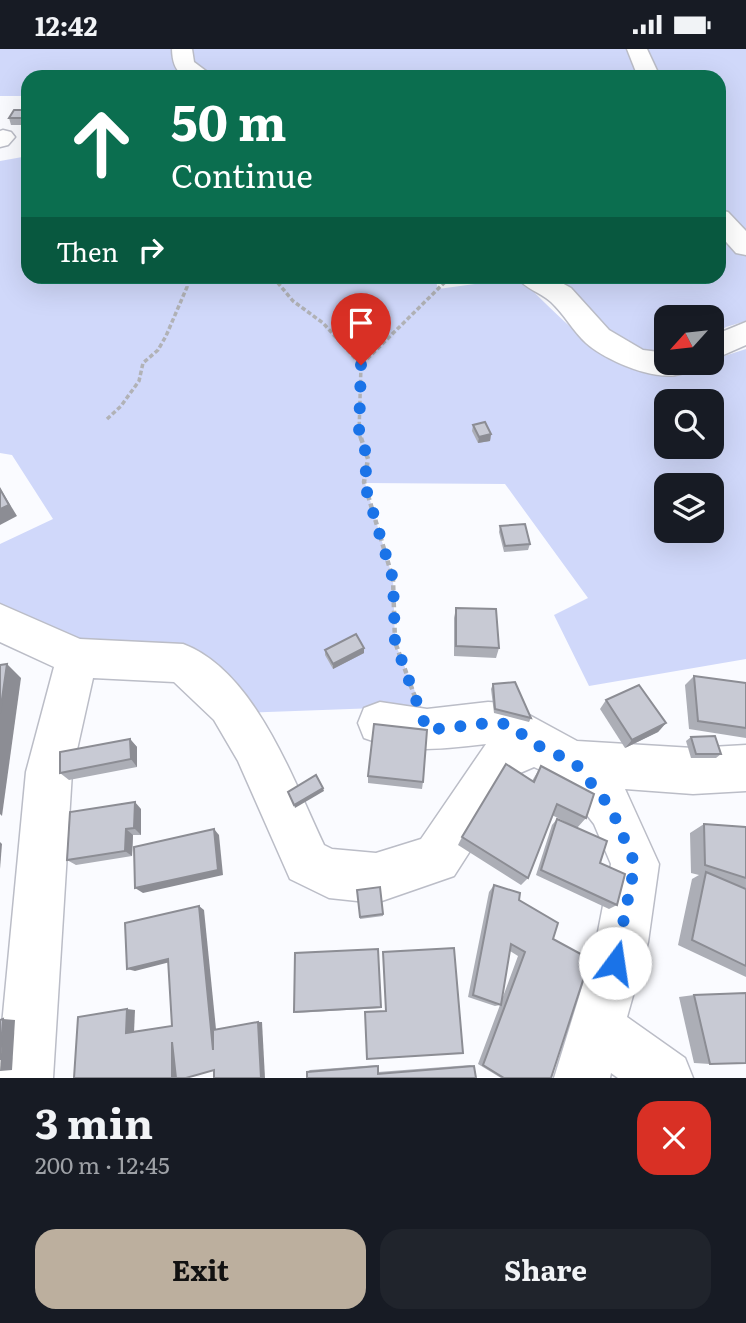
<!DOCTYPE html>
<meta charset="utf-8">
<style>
body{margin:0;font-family:Literata,serif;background:#20242c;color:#f1f3f6;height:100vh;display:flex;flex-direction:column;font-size:26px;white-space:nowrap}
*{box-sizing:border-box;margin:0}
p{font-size:23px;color:#9ea1a6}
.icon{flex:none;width:38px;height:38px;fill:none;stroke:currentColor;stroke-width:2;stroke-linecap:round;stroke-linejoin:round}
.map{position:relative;height:1029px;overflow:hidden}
.details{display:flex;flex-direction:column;background:#171b24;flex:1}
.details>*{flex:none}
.top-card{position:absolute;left:21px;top:21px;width:705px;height:214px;border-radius:21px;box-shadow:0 7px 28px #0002;background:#0b6e4f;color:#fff;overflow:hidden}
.needle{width:46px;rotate:243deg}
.fabs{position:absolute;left:654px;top:256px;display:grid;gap:14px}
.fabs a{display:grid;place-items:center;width:70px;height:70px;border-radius:14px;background:#171b24;box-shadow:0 7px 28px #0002;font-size:35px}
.pin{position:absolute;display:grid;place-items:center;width:60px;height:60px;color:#fff;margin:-72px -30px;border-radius:50% 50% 50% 0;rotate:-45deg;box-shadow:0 0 7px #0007}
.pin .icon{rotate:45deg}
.me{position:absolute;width:77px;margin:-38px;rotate:14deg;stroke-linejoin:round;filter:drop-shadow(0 0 5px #0008)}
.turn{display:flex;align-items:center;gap:24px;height:147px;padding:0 35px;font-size:32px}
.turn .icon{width:91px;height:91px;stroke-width:2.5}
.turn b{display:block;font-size:49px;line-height:60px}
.then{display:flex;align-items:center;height:66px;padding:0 35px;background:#0003;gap:14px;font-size:26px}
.round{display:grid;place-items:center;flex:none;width:74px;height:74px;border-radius:21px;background:#20242c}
.overview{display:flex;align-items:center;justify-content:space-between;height:119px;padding:0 35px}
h1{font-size:42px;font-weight:700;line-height:52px}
.action{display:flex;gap:14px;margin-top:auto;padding:14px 35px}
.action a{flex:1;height:80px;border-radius:21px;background:#bcaf9e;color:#111;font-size:28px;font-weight:700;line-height:80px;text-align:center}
.action a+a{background:#20242c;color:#f1f3f6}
.status{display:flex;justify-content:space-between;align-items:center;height:49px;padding:0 35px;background:#171b24;direction:ltr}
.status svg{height:19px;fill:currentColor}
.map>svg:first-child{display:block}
.green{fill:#d0d8fa;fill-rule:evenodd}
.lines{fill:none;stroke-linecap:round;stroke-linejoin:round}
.minor-casing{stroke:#bbbdc7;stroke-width:3}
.path-far1{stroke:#b1b2b6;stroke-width:3.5;stroke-dasharray:4.5 2.5;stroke-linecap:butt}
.path{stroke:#b1b2b6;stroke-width:4.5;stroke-dasharray:5 3.5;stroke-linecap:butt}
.minor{fill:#fff;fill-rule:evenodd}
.wall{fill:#acaeb6;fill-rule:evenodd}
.shaded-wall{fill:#8c8d94}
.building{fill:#c8cad4;stroke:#8c8d94;stroke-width:2}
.route{stroke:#1a73e8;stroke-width:12;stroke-dasharray:0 21.6}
</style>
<div class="status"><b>12:42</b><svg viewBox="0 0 49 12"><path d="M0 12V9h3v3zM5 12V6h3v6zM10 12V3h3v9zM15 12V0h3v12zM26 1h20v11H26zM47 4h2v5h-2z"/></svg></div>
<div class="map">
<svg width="746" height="1029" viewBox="0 0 746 1029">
<rect width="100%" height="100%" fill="#fafbff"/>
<!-- green -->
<g class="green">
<polygon points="0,0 175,0 174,13 198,28 28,28 28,47 0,47"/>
<polygon points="185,0 746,0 746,272 726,278 712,289 712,268 667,268 667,306 622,298 572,246 541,228 719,228 719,28 209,28 188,9"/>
<path d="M 28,107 L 28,228 L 268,228 L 277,233 L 309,228 L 435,228 L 438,240 L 520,229 C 559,268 602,315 660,325 C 676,327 695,313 712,313 L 712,311 L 746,300 L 746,610 L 589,637 L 554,566 L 588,549 L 505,435 L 365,434 L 393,530 L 395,594 L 428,674 L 377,659 L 243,664 L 221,642 L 70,599 L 0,563 L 0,495 L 53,470 L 12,406 L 0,404 L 0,112 ZM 667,352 L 712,352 L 712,397 L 667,397 ZM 667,436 L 712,436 L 712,481 L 667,481 Z"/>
</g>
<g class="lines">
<defs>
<g id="minor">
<path d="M 172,0 L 192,0 L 194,13 L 214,28 C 188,28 173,31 172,0 Z"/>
<polygon points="627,0 647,0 660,28 638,28"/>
<polygon points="3,81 11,83 15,88 8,96 0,98 0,82"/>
<polygon points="719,161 728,163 746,182 746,206 736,204 719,185"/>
<path d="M 517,228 L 551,228 L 571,239 L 609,281 L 643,301 L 667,304 L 667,313 L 697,313 C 678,345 607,313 586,294 C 573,282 564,265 551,253 C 540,243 525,240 517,228 Z"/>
<polygon points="746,273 746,296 712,311 712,287"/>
<path d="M 0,555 L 80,590 L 183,595 C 255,622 293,731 324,796 L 332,800 L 376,804 L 421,790 L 486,695 C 444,700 405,705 364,689 L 358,674 L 364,659 L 380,653 L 427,660 L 488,653 L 507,654 L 577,692 L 693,699 L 746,696 L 746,742 L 693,745 L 625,740 L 659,815 L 648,893 L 627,968 L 685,1009 L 693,1029 L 618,1029 L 611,1024 L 610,1029 L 554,1029 L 596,893 L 611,815 L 594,775 L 559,730 L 534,718 L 520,724 L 454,827 L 376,854 L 329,849 L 290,830 L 238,712 L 214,671 L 174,633 L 93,629 L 72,723 L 53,1029 L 0,1029 L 0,997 L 26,723 L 54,618 L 0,593 Z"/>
</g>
</defs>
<!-- minor casing -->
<use href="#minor" class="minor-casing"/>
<!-- path-far1 -->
<g class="path-far1">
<polyline points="273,228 293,252 323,274 361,316"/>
<polyline points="107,370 121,357 139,332 143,314 158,301 166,287 187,238 186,228"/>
<polyline points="361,391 359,384 361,316 450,228"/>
</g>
<!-- path -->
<polyline class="path" points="361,389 368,410 364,433 393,530 395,593 415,648"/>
<!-- minor -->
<use href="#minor" class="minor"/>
</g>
<!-- wall -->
<g class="wall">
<polygon points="28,61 28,76 11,76 9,69"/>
<polygon points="473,376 491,385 490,392 478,394 472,382"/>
<polygon points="500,477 530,495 528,501 504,503 499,483"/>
<polygon points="456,559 499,599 496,609 454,607 454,569"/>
<polygon points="364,599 364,604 333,620 325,606 325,601"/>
<polygon points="694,627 746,634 746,689 689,680 685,636"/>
<polygon points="493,635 531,669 529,673 494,664 491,640"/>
<polygon points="606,651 666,674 658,683 625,699 600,660"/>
<polygon points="691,688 721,705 716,709 691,709 686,692"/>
<polygon points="130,690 137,698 137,718 69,731 60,724"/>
<polygon points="541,717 586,769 577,779 552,766 528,829 521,836 458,796 462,788 532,732"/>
<polygon points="368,727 423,733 422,740 368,734"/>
<polygon points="141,760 141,786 133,786 132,807 76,816 67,811"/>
<polygon points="557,770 600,814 617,856 609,860 536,826 552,776"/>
<polygon points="704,775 746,778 746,928 678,896 692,830 699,826 691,824 690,784"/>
<path d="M 494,836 L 519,851 L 553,890 L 551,1029 L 501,1029 L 478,1015 L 500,956 L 495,957 L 468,948 L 489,843 ZM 510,902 L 518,907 L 501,953 Z"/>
<polygon points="357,841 383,865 383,867 360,870"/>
<polygon points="378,900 381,959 296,964 294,963"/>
<polygon points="694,946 710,1015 694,1014 679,948"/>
<polygon points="377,1016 378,1023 470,1016 474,1017 476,1029 307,1023 310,1021"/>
</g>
<!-- shaded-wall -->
<g class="shaded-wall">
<polygon points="491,385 490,392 478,394 479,388"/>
<polygon points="0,439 17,467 0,476"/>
<polygon points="364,599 364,604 333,620 333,615"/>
<polygon points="7,615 21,629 2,767 0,765 0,664"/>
<polygon points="666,674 658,683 625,699 632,691"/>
<polygon points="130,690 137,698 137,718 131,710"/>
<polygon points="323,739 324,742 295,759 294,756"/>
<polygon points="135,753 141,760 141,786 134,779"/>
<polygon points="126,780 133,786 132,807 125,802"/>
<polygon points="214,780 219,786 223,826 143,844 135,839"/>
<polygon points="0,793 2,795 0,820"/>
<polygon points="199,857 204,861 218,1000 213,1001"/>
<polygon points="168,910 174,912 135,922 127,920"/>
<polygon points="127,960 135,961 134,984 126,984"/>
<polygon points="3,970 15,971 12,1021 0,1022"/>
<polygon points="258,973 262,973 265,1029 261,1029"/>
<polygon points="172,993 179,1029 172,1029"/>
</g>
<!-- building -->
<g class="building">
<polygon points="14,61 28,61 28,67 27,69 9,69"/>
<polygon points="485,373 491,385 479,388 473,376"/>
<polygon points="0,440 9,456 0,460"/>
<polygon points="525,475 530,495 505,497 500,477"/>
<polygon points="456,559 496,560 499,599 456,597"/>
<polygon points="356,585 364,599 333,615 325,601"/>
<polygon points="7,615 0,664 0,616"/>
<polygon points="694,627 746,634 746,679 698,672"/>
<polygon points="515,633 531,669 495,660 493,635"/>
<polygon points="639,636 666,674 632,691 606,651"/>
<polygon points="374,675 427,681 423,733 368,727"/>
<polygon points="715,687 721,705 696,705 691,688"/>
<polygon points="130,690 131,710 60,724 60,703"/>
<polygon points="506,715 534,733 541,717 594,745 586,769 557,755 528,829 462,788"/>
<polygon points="316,726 323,739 294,756 288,743"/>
<polygon points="135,753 134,779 126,780 125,802 67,811 70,763"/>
<polygon points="557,770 607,792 600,814 625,825 617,856 541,821"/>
<polygon points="704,775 746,778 746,829 705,816"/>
<polygon points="214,780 218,821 135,839 134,798"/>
<polygon points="706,823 746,840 746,917 692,891"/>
<polygon points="494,836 520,844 519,851 558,874 553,890 590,910 551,1029 504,1029 483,1016 525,903 511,895 501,956 473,946"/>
<polygon points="380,838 383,865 360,868 357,841"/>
<polygon points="199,857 213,1001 213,981 258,973 261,1029 214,1029 214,1021 186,1029 176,1029 172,993 172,1029 74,1029 78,968 127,960 126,984 172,977 168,910 127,920 125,874"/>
<polygon points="454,899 463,1004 367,1010 365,963 386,962 383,903"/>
<polygon points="378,900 381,958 294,963 295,904"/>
<polygon points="746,944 746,1014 710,1015 694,946"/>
<polygon points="3,970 0,1011 0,971"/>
<polygon points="378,1017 378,1025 474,1017 476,1029 307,1029 307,1023"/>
</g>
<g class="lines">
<!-- route -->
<polyline class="route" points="361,316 359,384 368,410 364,433 393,530 395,593 427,681 488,674 508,675 535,695 575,714 611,759 635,815 615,914"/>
</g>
</svg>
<div class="fabs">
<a><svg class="needle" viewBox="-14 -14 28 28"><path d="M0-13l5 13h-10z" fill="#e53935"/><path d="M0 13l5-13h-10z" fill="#9ea1a6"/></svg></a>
<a><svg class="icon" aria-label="search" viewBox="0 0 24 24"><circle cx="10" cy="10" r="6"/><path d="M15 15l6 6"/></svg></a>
<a><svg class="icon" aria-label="layers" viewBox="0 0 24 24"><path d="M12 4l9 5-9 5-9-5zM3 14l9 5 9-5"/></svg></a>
</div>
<div class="pin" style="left:361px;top:316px;background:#d93025"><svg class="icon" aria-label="arrive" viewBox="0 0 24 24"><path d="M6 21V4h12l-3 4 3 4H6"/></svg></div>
<svg class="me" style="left:615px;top:914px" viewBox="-20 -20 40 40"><circle r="19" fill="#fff"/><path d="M0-13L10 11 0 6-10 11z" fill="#1a73e8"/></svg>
<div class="top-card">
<div class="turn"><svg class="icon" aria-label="ahead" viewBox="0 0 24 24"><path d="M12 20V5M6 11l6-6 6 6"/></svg><div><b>50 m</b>Continue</div></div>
<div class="then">Then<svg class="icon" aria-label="right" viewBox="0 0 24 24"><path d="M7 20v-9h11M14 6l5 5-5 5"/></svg></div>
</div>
</div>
<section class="details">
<div class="overview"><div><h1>3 min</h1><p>200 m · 12:45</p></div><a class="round" style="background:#d93025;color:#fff"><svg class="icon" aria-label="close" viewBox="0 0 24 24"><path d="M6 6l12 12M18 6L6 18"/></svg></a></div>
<div class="action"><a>Exit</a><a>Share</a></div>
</section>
